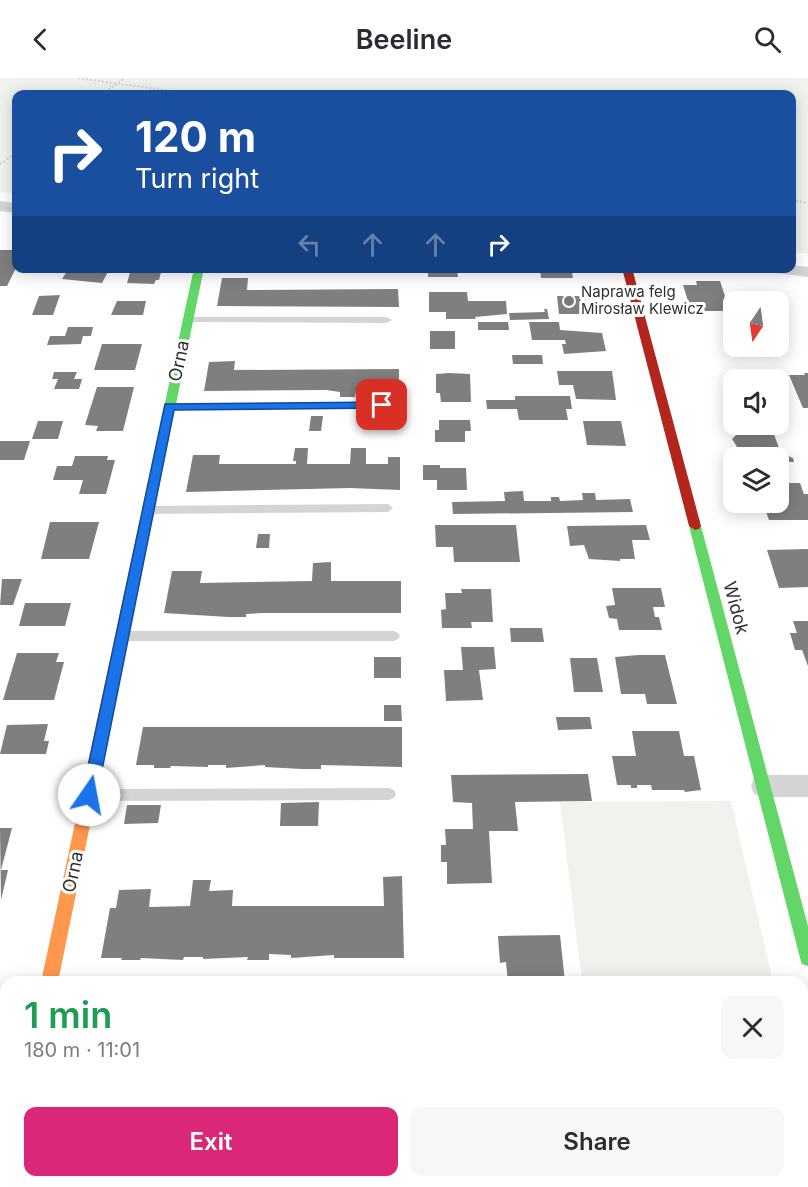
<!DOCTYPE html>
<meta charset="utf-8">
<style>
body{margin:0;font-family:Inter,sans-serif;background:#f7f7f7;color:#2b2b33;height:100vh;display:flex;flex-direction:column;font-size:22px;white-space:nowrap}
*{box-sizing:border-box;margin:0}
p{font-size:20px;color:#7c7c81}
.icon{flex:none;width:33px;height:33px;fill:none;stroke:currentColor;stroke-width:2;stroke-linecap:round;stroke-linejoin:round}
.map{position:relative;flex:1;overflow:hidden}
.drawer{position:absolute;left:0px;top:898px;width:808px;height:212px;display:flex;flex-direction:column;background:#fff;border-radius:18px 18px 0 0;box-shadow:0 3px 15px #0003}
.drawer>*{flex:none}
.hud{position:absolute;left:12px;top:12px;width:784px;height:183px;border-radius:12px;box-shadow:0 3px 15px #0003;background:#1a4fa0;color:#fff;overflow:hidden}
.needle{width:39px;rotate:193deg}
.buttons{position:absolute;left:723px;top:213px;display:grid;gap:12px}
.buttons a{display:grid;place-items:center;width:66px;height:66px;border-radius:12px;background:#fff;box-shadow:0 3px 15px #0003;font-size:30px}
.pin{position:absolute;display:grid;place-items:center;width:51px;height:51px;color:#fff;margin:-26px;border-radius:12px;box-shadow:0 3px 9px #0006}
.me{position:absolute;width:66px;margin:-33px;rotate:12deg;stroke-linejoin:round;filter:drop-shadow(0 0 4px #0008)}
.turn{display:flex;align-items:center;gap:21px;height:126px;padding:0 24px;font-size:27px}
.turn .icon{width:78px;height:78px;stroke-width:2.5}
.turn b{display:block;font-size:42px;line-height:51px}
.lanes{display:flex;align-items:center;height:57px;padding:0 24px;background:#0003;justify-content:center;gap:30px;direction:ltr}
.lanes .off{opacity:.35}
.round{display:grid;place-items:center;flex:none;width:63px;height:63px;border-radius:12px;background:#f7f7f7}
.headline{display:flex;align-items:center;justify-content:space-between;height:102px;padding:0 24px}
h1{font-size:36px;font-weight:600;line-height:45px;color:#1e9e55}
.primary-button{display:flex;gap:12px;margin-top:auto;padding:12px 24px}
.primary-button a{flex:1;height:69px;border-radius:12px;background:#db2777;color:#fff;font-size:24px;font-weight:600;line-height:69px;text-align:center}
.primary-button a+a{background:#f7f7f7;color:#2b2b33}
header{display:flex;justify-content:space-between;align-items:center;height:78px;padding:0 24px;background:#fff;font-size:27px;font-weight:600}
.map>svg:first-child{display:block}
.green{fill:#f0f3ed}
.building{fill:#7f7f7f}
.lines{fill:none;stroke-linecap:round;stroke-linejoin:round}
.path-far1{stroke:#d3d3d3;stroke-width:2;stroke-dasharray:2 2;stroke-linecap:butt}
.path{stroke:#d3d3d3;stroke-width:4.5;stroke-dasharray:4 4;stroke-linecap:butt}
.lane{fill:#d4d4d4;fill-rule:evenodd}
.street{fill:#d4d4d4;fill-rule:evenodd}
.fast{fill:#63d668;fill-rule:evenodd}
.slow{fill:#ff974d;fill-rule:evenodd}
.jam{fill:#b3261e;fill-rule:evenodd}
.route{fill:#1a73e8;stroke:#114b97;stroke-width:1.5}
.poi-dot{fill:#787878;stroke:#fff;stroke-width:2}
.labels{text-anchor:middle;stroke-width:6;stroke-linejoin:round;paint-order:stroke}
.far-poi-label{font-size:15px;fill:#2f2f2f;stroke:#fff;text-anchor:start}
.street-label{font-size:18px;fill:#2f2f2f;stroke:#fff}
</style>
<header><svg class="icon" aria-label="back" viewBox="0 0 24 24"><path d="M15 5l-7 7 7 7"/></svg>Beeline<svg class="icon" aria-label="search" viewBox="0 0 24 24"><circle cx="10" cy="10" r="6"/><path d="M15 15l6 6"/></svg></header>
<div class="map">
<svg width="808" height="1109" viewBox="0 0 808 1109">
<rect width="100%" height="100%" fill="#fff"/>
<!-- green -->
<g class="green">
<polygon points="0,0 808,0 808,176 792,174 792,16 16,16 16,115 0,114"/>
<polygon points="731,723 773,904 582,904 560,724"/>
</g>
<!-- building -->
<g class="building">
<polygon points="0,172 16,172 14,177 16,177 16,190 7,208 0,208"/>
<polygon points="69,190 110,190 102,205 62,201"/>
<polygon points="162,190 159,202 156,202 154,206 127,205 131,191"/>
<polygon points="428,190 457,190 458,199 428,199"/>
<polygon points="540,190 571,190 573,200 541,200"/>
<polygon points="222,200 248,200 247,212 398,211 399,229 217,228"/>
<polygon points="696,203 720,203 730,233 691,233 683,207 697,207"/>
<polygon points="429,214 467,214 468,223 506,223 507,236 475,239 476,241 446,241 446,234 429,234"/>
<polygon points="60,217 53,237 32,237 39,218"/>
<polygon points="557,218 585,218 588,232 583,232 584,236 559,236"/>
<polygon points="117,223 146,223 143,237 111,237"/>
<polygon points="544,231 547,231 549,241 510,242 509,235 545,234"/>
<polygon points="478,244 508,244 509,252 478,252"/>
<polygon points="529,244 559,244 560,252 602,255 606,273 564,276 562,266 566,266 565,262 532,262"/>
<polygon points="68,249 93,249 91,258 83,258 81,266 47,267 50,258 65,258"/>
<rect x="430" y="253" width="25" height="18"/>
<polygon points="102,266 142,266 135,292 94,292"/>
<polygon points="512,277 542,277 543,286 513,286"/>
<polygon points="235,283 234,292 399,291 399,313 356,313 355,319 340,319 340,314 326,312 204,313 209,284"/>
<polygon points="557,293 612,293 616,322 576,321 573,307 559,307"/>
<polygon points="54,294 77,294 74,301 82,301 79,311 54,311 58,301 52,301"/>
<polygon points="449,295 470,296 471,324 441,324 440,315 436,315 436,296"/>
<polygon points="804,295 808,295 808,330 803,330 789,297 805,297"/>
<polygon points="97,309 134,309 123,353 96,353 98,348 85,347"/>
<polygon points="515,318 570,318 572,331 566,331 568,342 519,342 517,331 487,331 486,322 515,322"/>
<polygon points="311,338 323,338 321,353 309,353"/>
<polygon points="439,342 470,342 471,353 465,353 465,364 435,364 435,352 439,352"/>
<polygon points="38,343 63,343 58,361 32,361"/>
<polygon points="583,343 621,343 626,368 587,367"/>
<polygon points="740,346 770,346 781,375 793,380 794,384 778,384 778,380 749,380 747,372 739,372 732,361 737,356"/>
<polygon points="0,363 30,363 24,382 0,382"/>
<polygon points="295,370 308,370 307,386 350,386 351,370 366,370 366,386 388,386 388,379 400,379 400,412 350,410 186,414 193,377 220,377 219,386 296,386 296,383 293,383"/>
<polygon points="75,378 108,378 107,382 115,382 106,416 79,416 83,402 53,402 57,388 72,388"/>
<polygon points="423,387 440,387 440,390 466,390 467,412 437,412 437,402 423,402"/>
<polygon points="778,405 800,405 804,416 808,416 808,442 769,442 765,431 762,431 759,424 778,424"/>
<polygon points="523,413 524,423 551,423 551,419 559,419 560,423 583,422 582,415 595,415 596,422 630,421 633,434 453,436 452,424 505,423 504,414"/>
<polygon points="50,444 99,444 89,481 41,481"/>
<polygon points="435,447 516,447 520,484 454,484 453,469 436,469"/>
<polygon points="646,447 650,462 632,462 635,481 620,481 620,483 589,481 584,467 570,468 567,448"/>
<polygon points="258,456 270,456 269,470 256,470"/>
<polygon points="808,471 808,509 779,510 767,472"/>
<polygon points="331,484 331,503 401,503 401,535 262,535 246,536 246,539 228,539 164,535 172,493 202,493 200,505 312,503 313,485"/>
<polygon points="2,501 22,501 13,527 0,527"/>
<polygon points="612,510 661,510 665,529 653,529 655,539 659,539 662,552 619,552 617,541 609,540 606,528 615,527"/>
<polygon points="461,511 491,511 493,544 471,544 472,550 442,550 441,532 446,531 445,515 462,515"/>
<polygon points="25,525 71,525 65,548 19,548"/>
<polygon points="793,543 808,543 808,588 802,572 795,572 790,555 797,555"/>
<polygon points="510,550 542,550 544,564 511,564"/>
<polygon points="461,569 494,569 496,591 479,592 483,622 446,623 444,592 463,592"/>
<polygon points="17,575 59,575 56,584 64,584 54,622 3,622"/>
<polygon points="638,577 665,577 677,626 647,626 645,616 621,616 615,579"/>
<rect x="374" y="579" width="27" height="21"/>
<polygon points="570,580 597,580 603,614 574,614"/>
<polygon points="384,627 401,627 402,643 384,643"/>
<polygon points="556,639 590,639 592,651 558,652"/>
<polygon points="48,646 44,663 49,663 46,676 0,676 7,647"/>
<polygon points="143,649 402,649 402,689 321,687 321,691 302,691 265,689 265,687 226,690 226,687 208,687 208,689 171,688 170,690 154,690 154,687 136,687"/>
<polygon points="632,653 679,653 684,678 694,678 701,712 685,714 684,712 652,712 651,707 637,707 637,710 631,710 631,707 617,707 612,678 636,678"/>
<polygon points="588,696 592,723 515,724 518,753 489,753 492,805 447,806 447,784 441,784 441,767 446,767 445,751 473,751 472,725 453,724 451,697"/>
<polygon points="319,724 318,748 280,748 281,725"/>
<polygon points="127,727 161,727 158,745 124,746"/>
<polygon points="0,750 12,750 1,792 8,792 1,822"/>
<polygon points="402,798 404,880 334,880 334,877 291,880 291,877 269,876 269,882 247,882 248,879 203,881 203,879 184,879 183,882 141,880 140,882 121,882 122,880 101,880 110,830 116,830 119,812 151,811 149,829 190,828 193,802 211,802 209,813 233,812 232,828 384,828 383,799"/>
<polygon points="560,857 565,904 508,904 506,884 500,885 498,858"/>
<rect x="301" y="1104" width="73" height="5"/>
<polygon points="727,1104 786,1104 787,1109 728,1109"/>
</g>
<g class="lines">
<!-- path-far1 -->
<g class="path-far1">
<polyline points="78,0 192,16"/>
<polyline points="102,16 125,0"/>
<polyline points="0,86 16,75"/>
<polyline points="792,122 808,125"/>
</g>
<!-- path -->
<g class="path">
<polyline points="802,918 808,940"/>
<polyline points="0,1069 6,1041"/>
</g>
<!-- lane -->
<g class="lane">
<polygon points="188,239 387,239 392,242 387,245 185,244 183,242"/>
<polygon points="382,324 387,327 385,329 169,331 164,328 169,325"/>
<polygon points="388,426 393,430 388,434 148,436 143,432 148,428"/>
<polygon points="123,553 394,553 398,555 400,558 398,561 394,563 123,563 119,561 117,558 119,555"/>
<polygon points="389,710 394,712 396,716 394,720 389,722 90,723 85,721 83,717 85,713 90,711"/>
</g>
<!-- street -->
<g class="street">
<polygon points="0,123 16,125 16,135 0,133"/>
<polygon points="792,187 808,189 808,199 776,195 768,190 792,190"/>
<polygon points="764,697 808,697 808,719 764,719 754,716 751,708 754,700"/>
<polygon points="6,1087 6,1104 24,1104 23,1109 0,1109 0,1090"/>
<rect x="413" y="1104" width="34" height="5"/>
</g>
<!-- fast -->
<g class="fast">
<polygon points="194,190 204,190 161,399 155,403 149,399"/>
<polygon points="695,444 701,448 808,848 808,888 802,886 800,880 689,448"/>
</g>
<!-- slow -->
<polygon class="slow" points="155,395 161,399 58,904 41,904 149,399"/>
<!-- jam -->
<polygon class="jam" points="622,190 632,190 701,448 699,451 695,452 689,448"/>
</g>
<!-- route -->
<polygon class="route" points="382,324 388,327 386,330 174,332 97,717 95,722 89,724 84,722 82,717 165,326"/>
<!-- markers -->
<circle class="poi-dot" cx="569" cy="223" r="6"/>
<g class="labels">
<!-- far-poi labels -->
<g class="far-poi-label">
<text x="581" y="219">Naprawa felg<tspan x="581" dy="17">Mirosław Klewicz</tspan></text>
</g>
<!-- street labels -->
<g class="street-label">
<text transform="translate(179 283) rotate(-78)" y="6">Orna</text>
<text transform="translate(736 530) rotate(75)" y="6">Widok</text>
<text transform="translate(73 794) rotate(-78)" y="6">Orna</text>
</g>
</g>
</svg>
<div class="buttons">
<a><svg class="needle" viewBox="-14 -14 28 28"><path d="M0-13l5 13h-10z" fill="#e53935"/><path d="M0 13l5-13h-10z" fill="#7c7c81"/></svg></a>
<a><svg class="icon" aria-label="sound" viewBox="0 0 24 24"><path d="M4 9h4l5-4v14l-5-4H4zM17 9q2 3 0 6"/></svg></a>
<a><svg class="icon" aria-label="layers" viewBox="0 0 24 24"><path d="M12 4l9 5-9 5-9-5zM3 14l9 5 9-5"/></svg></a>
</div>
<div class="pin" style="left:382px;top:327px;background:#d93025"><svg class="icon" aria-label="arrive" viewBox="0 0 24 24"><path d="M6 21V4h12l-3 4 3 4H6"/></svg></div>
<svg class="me" style="left:89px;top:717px" viewBox="-20 -20 40 40"><circle r="19" fill="#fff"/><path d="M0-13L10 11 0 6-10 11z" fill="#1a73e8"/></svg>
<div class="hud">
<div class="turn"><svg class="icon" aria-label="right" viewBox="0 0 24 24"><path d="M7 20v-9h11M14 6l5 5-5 5"/></svg><div><b>120 m</b>Turn right</div></div>
<div class="lanes"><svg class="icon off" aria-label="left" viewBox="0 0 24 24"><path d="M17 20v-9H6M10 6l-5 5 5 5"/></svg><svg class="icon off" aria-label="ahead" viewBox="0 0 24 24"><path d="M12 20V5M6 11l6-6 6 6"/></svg><svg class="icon off" aria-label="ahead" viewBox="0 0 24 24"><path d="M12 20V5M6 11l6-6 6 6"/></svg><svg class="icon" aria-label="right" viewBox="0 0 24 24"><path d="M7 20v-9h11M14 6l5 5-5 5"/></svg></div>
</div>
<section class="drawer">
<div class="headline"><div><h1>1 min</h1><p>180 m · 11:01</p></div><a class="round"><svg class="icon" aria-label="close" viewBox="0 0 24 24"><path d="M6 6l12 12M18 6L6 18"/></svg></a></div>
<div class="primary-button"><a>Exit</a><a>Share</a></div>
</section>
</div>
